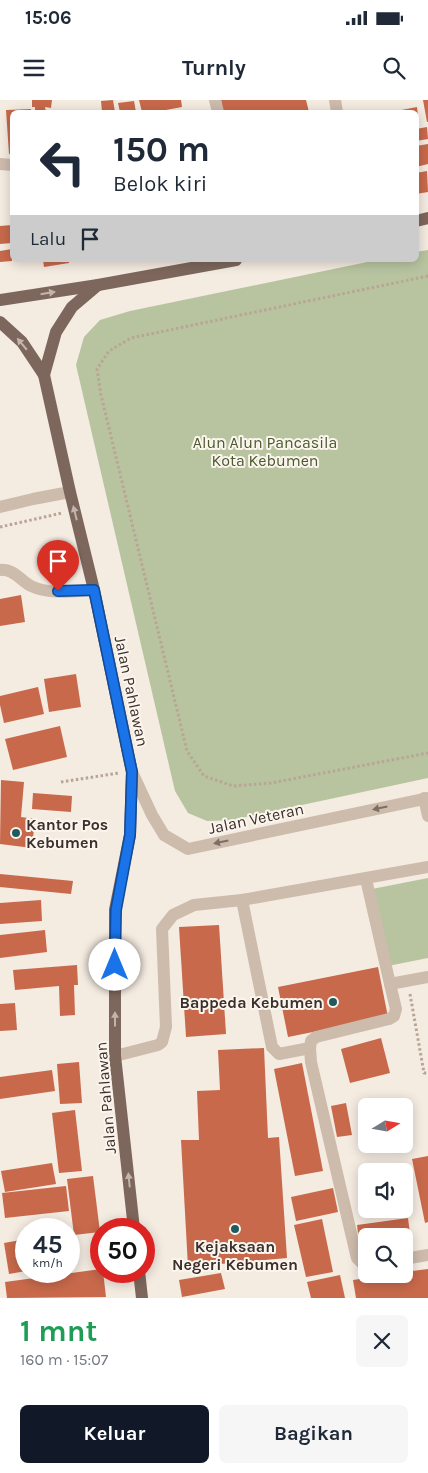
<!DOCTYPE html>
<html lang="id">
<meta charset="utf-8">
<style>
body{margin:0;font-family:Karla,sans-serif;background:#f6f6f7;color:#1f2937;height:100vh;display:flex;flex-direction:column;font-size:19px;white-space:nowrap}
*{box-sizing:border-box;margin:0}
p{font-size:16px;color:#747a83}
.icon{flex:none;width:28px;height:28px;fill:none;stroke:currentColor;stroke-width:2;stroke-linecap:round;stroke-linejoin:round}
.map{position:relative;height:1198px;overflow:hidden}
.side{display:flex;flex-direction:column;background:#fff;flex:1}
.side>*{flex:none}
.hud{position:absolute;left:10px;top:10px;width:409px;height:152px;border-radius:8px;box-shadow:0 2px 12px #0003;background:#fff;color:#1f2937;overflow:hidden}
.needle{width:32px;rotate:79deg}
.controls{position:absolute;left:358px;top:998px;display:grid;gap:10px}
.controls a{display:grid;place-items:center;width:55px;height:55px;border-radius:8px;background:#fff;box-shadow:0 2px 12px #0003;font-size:25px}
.speed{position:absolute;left:15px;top:1118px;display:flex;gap:10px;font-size:25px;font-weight:700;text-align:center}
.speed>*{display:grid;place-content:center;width:65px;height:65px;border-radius:50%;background:#fff;box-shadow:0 2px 12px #0003;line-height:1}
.speed small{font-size:12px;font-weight:400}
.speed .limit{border:8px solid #d22;background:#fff;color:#111}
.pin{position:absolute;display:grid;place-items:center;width:42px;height:42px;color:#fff;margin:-51px -21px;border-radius:50% 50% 50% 0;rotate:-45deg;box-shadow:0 0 5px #0007}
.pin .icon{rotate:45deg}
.me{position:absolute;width:55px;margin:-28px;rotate:0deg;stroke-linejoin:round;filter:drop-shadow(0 0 4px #0008)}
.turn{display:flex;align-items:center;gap:18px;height:105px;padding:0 20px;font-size:22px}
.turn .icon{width:65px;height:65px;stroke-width:2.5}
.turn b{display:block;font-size:35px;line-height:42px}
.then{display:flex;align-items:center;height:48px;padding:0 20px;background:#0003;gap:10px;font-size:19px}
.round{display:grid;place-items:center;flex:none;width:52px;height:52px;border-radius:8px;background:#f6f6f7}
.headline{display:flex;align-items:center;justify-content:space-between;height:85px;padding:0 20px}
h1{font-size:30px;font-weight:700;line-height:38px;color:#1e9e55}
.action{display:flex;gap:10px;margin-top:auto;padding:10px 20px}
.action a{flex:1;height:58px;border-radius:8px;background:#111827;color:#fff;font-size:20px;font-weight:700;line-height:58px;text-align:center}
.action a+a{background:#f6f6f7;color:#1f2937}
.status{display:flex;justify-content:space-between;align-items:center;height:35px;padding:0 25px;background:#fff;direction:ltr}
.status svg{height:14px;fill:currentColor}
header{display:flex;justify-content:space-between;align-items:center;height:65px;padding:0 20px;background:#fff;font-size:22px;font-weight:700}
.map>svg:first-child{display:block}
.green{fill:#b8c4a0}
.building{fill:#c8694b}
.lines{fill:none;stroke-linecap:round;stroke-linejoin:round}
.path{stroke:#b9a596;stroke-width:3;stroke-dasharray:2.5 2.5;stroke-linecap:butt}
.minor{stroke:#cdbbac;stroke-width:12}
.major{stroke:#7d675c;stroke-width:12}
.oneway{fill:#c2b5ac}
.oneway2{fill:#7d6f65}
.route-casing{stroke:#114b97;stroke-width:12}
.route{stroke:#1a73e8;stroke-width:9}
.poi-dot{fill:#1f5a5e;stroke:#fbf5ee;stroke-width:2}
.labels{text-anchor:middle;stroke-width:4;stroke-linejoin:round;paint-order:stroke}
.park-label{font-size:16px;fill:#4a5a2e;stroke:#fbf5ee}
.street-label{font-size:16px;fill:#3b302b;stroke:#fbf5ee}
.poi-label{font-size:16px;font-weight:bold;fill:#3b302b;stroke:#fbf5ee;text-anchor:start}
</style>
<div class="status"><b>15:06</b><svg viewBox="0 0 49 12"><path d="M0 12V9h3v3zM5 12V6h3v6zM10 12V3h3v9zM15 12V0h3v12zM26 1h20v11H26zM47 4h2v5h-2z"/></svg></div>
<header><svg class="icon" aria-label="menu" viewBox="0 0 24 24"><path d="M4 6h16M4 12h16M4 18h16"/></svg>Turnly<svg class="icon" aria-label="search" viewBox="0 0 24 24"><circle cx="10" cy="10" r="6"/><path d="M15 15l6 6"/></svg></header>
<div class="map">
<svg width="428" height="1198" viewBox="0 0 428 1198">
<rect width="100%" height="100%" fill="#f4ebe1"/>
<!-- green -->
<g class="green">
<polygon points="428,150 428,678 232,720 207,721 188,713 175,691 76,265 84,237 100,220 130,211 377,160 416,160 416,152"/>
<polygon points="428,778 428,858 388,866 372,789"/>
</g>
<!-- building -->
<g class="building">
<polygon points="32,0 52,0 51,8 45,7 46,12 35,12 35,7 32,7"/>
<polygon points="113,0 115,12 102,12 101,1"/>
<polygon points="139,0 181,0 182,7 155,12 142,12"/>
<polygon points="221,0 306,0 309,12 223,12"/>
<polygon points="423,0 428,0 428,22 427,22"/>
<polygon points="134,1 136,12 120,12 118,3"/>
<polygon points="417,7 419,24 416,25 416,12 391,12"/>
<polygon points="31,9 31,12 12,12 12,54 9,54 6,10"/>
<polygon points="427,27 428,39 416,41 416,29"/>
<polygon points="428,44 428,64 416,67 416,46"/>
<polygon points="427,71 428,92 416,94 416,73"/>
<polygon points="12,125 12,143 0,144 0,126"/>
<polygon points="12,149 12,161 0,162 0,151"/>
<polygon points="43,160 69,160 69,163 44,167"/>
<polygon points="21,495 25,522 0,526 0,499"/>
<polygon points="76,574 81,607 49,612 44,579"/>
<polygon points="38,587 44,614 4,623 0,605 0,596"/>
<polygon points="60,626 67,657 13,670 5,639"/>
<polygon points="1,680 24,682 21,717 35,719 32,748 0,744"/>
<polygon points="33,693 72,696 71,712 32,709"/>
<polygon points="0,774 73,781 71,794 0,787"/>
<polygon points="41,800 42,821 0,824 0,803"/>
<polygon points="219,825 226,934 186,937 179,827"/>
<polygon points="45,830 47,852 0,858 0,835"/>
<polygon points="77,865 78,885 74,885 75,915 60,916 59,886 15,890 13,870"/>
<polygon points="378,867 388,917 288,937 278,887"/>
<polygon points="15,903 17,930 0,931 0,904"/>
<polygon points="381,938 390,973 350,983 341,949"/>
<polygon points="264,948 268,1038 279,1037 287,1158 188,1167 181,1040 199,1040 197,991 220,990 218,950"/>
<polygon points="79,962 82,1003 60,1004 57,964"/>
<polygon points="302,963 323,1071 295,1076 274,969"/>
<polygon points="52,970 55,991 0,999 0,977"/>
<polygon points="346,1003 352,1035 337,1037 331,1006"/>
<polygon points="75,1010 82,1071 59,1073 52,1013"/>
<polygon points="428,1056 428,1122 425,1123 412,1059"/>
<polygon points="52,1063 56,1084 5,1092 1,1071"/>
<polygon points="93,1076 100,1132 74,1135 67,1079"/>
<polygon points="66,1086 69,1111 5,1118 2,1093"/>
<polygon points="333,1088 338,1112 296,1121 291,1097"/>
<polygon points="408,1118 412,1149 404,1150 404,1136 366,1136 366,1155 361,1156 357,1125"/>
<polygon points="322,1119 333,1172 306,1177 294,1125"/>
<polygon points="26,1139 26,1171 9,1174 4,1143"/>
<polygon points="101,1169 101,1171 103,1171 106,1197 7,1198 5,1182"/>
<polygon points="428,1169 428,1198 356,1198 353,1180 394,1174 404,1174 404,1172"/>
<polygon points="221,1173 225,1189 182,1197 179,1180"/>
<polygon points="340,1175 345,1198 311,1198 307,1182"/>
</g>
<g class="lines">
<!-- path -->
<g class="path">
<polyline points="428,176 131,238 109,251 97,269 101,295 187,651 204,676 233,686 271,683 428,653"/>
<polyline points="0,427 62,413"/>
<polyline points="61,682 119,673"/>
<polyline points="410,894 424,973 428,973"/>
</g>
<!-- minor -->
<g class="minor">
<polyline points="215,0 218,12"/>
<polyline points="335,0 337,12"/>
<polyline points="0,64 12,65"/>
<polyline points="0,407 33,399 70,392"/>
<path d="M 0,470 C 13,468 21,481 31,486 C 50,495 73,491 94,490"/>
<polyline points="132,672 152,715 164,735 188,749 428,698"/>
<polyline points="424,698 428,716"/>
<polyline points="366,779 390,884 428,877"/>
<polyline points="242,800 272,947 279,954 310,948"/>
<polyline points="115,956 158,945 162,942 166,927 162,829 173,815 194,805 242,800 428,767"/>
<polyline points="404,1159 428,1155"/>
<polyline points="366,1164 363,1164 357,1158 355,1150 311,962 310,948 311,941 316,937 389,919 394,916 396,909 390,884"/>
</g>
<!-- major -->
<g class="major">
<polyline points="416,121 428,118"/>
<polyline points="0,200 98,185 236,160"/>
<polyline points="0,222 22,242 44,275 70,392 94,490 132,672 130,735 115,810 115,956 134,1129"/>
<polyline points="44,275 56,232 72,207 98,185"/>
<polyline points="139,1171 142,1198"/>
</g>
</g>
<!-- one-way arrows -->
<defs><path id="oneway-solid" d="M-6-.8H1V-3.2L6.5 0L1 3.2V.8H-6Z" transform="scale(1.25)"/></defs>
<g class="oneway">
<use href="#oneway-solid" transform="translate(48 193) rotate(-9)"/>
<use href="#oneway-solid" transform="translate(22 244) rotate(-130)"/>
<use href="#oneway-solid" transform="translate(75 413) rotate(-104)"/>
<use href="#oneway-solid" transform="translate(115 919) rotate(-90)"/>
<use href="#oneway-solid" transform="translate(129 1080) rotate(-96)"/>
</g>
<g class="oneway2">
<use href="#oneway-solid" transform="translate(380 708) rotate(168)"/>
<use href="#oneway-solid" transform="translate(221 742) rotate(168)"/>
</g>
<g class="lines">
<defs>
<polyline id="route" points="58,491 94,490 132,672 130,735 116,810 115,865"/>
</defs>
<!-- route casing -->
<use href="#route" class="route-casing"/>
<!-- route -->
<use href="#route" class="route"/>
</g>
<!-- markers -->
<g class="poi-dot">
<circle cx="16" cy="733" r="5"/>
<circle cx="333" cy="902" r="5"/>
<circle cx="235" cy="1129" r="5"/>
</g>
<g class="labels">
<!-- park labels -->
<g class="park-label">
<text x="265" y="348">Alun Alun Pancasila<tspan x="265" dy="18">Kota Kebumen</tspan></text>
</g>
<!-- street labels -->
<g class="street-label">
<text transform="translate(132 591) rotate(78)" y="6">Jalan Pahlawan</text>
<text transform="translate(256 718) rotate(-12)" y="6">Jalan Veteran</text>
<text transform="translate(105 998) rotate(-95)" y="6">Jalan Pahlawan</text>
</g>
<!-- poi labels -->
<g class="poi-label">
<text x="26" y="730">Kantor Pos<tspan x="26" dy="18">Kebumen</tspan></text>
<text x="323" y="908" text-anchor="end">Bappeda Kebumen</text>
<text x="235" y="1152" text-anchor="middle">Kejaksaan<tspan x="235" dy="18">Negeri Kebumen</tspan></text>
</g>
</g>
</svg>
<div class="controls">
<a><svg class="needle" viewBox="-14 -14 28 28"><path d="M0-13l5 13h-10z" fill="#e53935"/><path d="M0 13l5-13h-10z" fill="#747a83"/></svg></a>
<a><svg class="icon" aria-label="sound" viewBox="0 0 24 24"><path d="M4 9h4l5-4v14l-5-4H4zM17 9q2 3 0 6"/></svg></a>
<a><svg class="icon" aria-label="search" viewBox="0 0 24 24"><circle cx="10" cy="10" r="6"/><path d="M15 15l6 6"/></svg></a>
</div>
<div class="speed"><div>45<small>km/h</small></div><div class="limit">50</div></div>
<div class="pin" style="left:58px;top:491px;background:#d93025"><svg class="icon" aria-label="arrive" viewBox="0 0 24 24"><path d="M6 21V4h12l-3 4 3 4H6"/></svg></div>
<svg class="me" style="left:115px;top:865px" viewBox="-20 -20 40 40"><circle r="19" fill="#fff"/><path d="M0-13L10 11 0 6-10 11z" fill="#1a73e8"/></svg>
<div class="hud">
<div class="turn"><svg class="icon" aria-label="left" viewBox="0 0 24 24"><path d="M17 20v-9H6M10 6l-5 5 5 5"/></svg><div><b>150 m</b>Belok kiri</div></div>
<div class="then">Lalu<svg class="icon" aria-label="arrive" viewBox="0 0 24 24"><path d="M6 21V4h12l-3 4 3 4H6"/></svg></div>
</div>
</div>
<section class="side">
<div class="headline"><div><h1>1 mnt</h1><p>160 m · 15:07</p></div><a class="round"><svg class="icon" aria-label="close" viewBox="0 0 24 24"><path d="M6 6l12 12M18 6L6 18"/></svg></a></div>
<div class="action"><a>Keluar</a><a>Bagikan</a></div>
</section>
